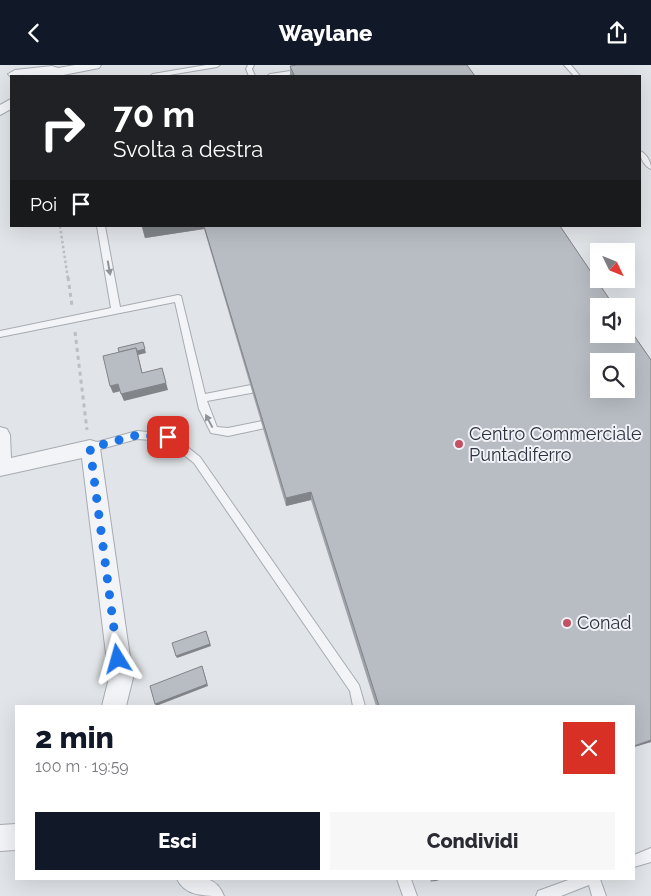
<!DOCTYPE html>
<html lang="it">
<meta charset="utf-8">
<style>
body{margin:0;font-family:Raleway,sans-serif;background:#f7f7f7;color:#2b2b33;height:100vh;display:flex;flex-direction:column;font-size:19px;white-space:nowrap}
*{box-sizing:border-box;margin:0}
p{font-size:16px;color:#7c7c81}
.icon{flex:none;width:28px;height:28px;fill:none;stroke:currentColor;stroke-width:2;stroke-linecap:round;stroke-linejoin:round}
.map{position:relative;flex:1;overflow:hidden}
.details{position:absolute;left:15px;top:640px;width:620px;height:175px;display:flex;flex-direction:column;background:#fff;border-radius:0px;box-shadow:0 5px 20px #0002}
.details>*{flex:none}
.hud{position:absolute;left:10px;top:10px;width:631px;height:152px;border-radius:0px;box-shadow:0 5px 20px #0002;background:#202124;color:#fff;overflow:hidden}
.needle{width:32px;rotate:133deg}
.tools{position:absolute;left:590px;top:178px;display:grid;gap:10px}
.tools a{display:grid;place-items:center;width:45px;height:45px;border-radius:0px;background:#fff;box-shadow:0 5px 20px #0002;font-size:25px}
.pin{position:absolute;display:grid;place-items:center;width:42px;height:42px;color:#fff;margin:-21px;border-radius:10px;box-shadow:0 2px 8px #0006}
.me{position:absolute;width:55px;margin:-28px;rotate:352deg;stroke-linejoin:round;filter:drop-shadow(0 0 4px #0008)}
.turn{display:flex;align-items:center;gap:18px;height:105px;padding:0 20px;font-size:22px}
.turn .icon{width:65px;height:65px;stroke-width:2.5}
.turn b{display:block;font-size:35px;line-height:42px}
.then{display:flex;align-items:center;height:48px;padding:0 20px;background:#0003;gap:10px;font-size:19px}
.round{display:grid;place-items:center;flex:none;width:52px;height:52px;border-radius:0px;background:#f7f7f7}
.summary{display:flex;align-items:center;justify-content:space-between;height:85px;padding:0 20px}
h1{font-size:30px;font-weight:800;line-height:38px;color:#111827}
.cta{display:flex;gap:10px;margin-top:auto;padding:10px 20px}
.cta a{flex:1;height:58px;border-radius:0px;background:#111827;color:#fff;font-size:20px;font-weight:800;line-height:58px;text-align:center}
.cta a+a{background:#f7f7f7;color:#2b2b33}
header{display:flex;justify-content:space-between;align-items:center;height:65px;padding:0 20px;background:#111827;color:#fff;font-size:22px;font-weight:800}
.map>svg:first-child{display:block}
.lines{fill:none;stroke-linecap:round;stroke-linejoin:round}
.lane-casing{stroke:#a7abb2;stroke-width:2}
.street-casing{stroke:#a7abb2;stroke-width:2}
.path-far1{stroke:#bbbec3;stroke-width:2.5;stroke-dasharray:2.5 2.5;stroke-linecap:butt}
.path{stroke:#bbbec3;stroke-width:3;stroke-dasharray:4 4;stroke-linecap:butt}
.lane{fill:#f3f4f7;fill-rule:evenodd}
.street{fill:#f3f4f7;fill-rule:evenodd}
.wall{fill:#9ea3a9}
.shaded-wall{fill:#818489}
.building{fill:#b8bdc4;stroke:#818489;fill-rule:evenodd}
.oneway{fill:#8f939a}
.route{stroke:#1a73e8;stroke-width:9;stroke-dasharray:0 16.2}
.poi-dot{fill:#c25163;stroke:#f0f2f6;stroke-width:2}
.labels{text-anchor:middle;stroke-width:4;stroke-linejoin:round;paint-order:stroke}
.poi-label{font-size:18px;fill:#2b323e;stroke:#f0f2f6;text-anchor:start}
</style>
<header><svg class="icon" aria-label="back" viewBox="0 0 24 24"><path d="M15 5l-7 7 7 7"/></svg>Waylane<svg class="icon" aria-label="share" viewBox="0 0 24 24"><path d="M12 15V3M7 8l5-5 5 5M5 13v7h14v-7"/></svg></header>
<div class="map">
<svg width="651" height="831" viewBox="0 0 651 831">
<rect width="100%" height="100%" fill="#e1e4e8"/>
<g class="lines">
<defs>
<g id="lane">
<polygon points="206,0 220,0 217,2 163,11 150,11 153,9"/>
<polygon points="248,0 254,0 252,4 255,11 249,11 246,4"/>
<polygon points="564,0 571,0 580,11 574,11"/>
<polygon points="304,4 306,5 306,7 282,11 267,11 270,9"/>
<path d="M 640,86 C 647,89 651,97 651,104 C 644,101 640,93 640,86 Z"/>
<polygon points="97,161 105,161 120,242 178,230 181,231 205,329 251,320 254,321 256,324 254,327 251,328 207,336 217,362 228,363 262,356 267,360 265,363 228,371 211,368 199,344 175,237 0,272 0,266 111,243"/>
<polygon points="137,366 171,369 200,392 359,620 365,641 353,641 350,626 194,398 166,376 137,374 90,387 87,386 85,383 87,380 90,379"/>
<polygon points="651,783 651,797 634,802 634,790"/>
<polygon points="397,814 411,814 417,831 403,831"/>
<polygon points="571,814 600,814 606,831 592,831 589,820 561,831 536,831 538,826"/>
</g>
<g id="street">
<polygon points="75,0 101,0 99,3 58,11 11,12 8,9 15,5 52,1 58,3"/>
<polygon points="11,34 11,44 0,50 0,40"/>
<polygon points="0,362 7,364 10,370 11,393 90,375 97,377 100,383 133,613 126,641 102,641 109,613 82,393 0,411"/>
<polygon points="16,759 16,785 0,786 0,760"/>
<path d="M 177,814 C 198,814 215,808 224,831 C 204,831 185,831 177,814 Z"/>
</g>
</defs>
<!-- lane casing -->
<use href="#lane" class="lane-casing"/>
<!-- street casing -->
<use href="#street" class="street-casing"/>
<!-- path-far1 -->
<polyline class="path-far1" points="60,161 68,214"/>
<!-- path -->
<g class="path">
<polyline points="68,212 72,241"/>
<polyline points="75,267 87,365"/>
</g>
<!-- lane -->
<use href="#lane" class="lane"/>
<!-- street -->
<use href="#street" class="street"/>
</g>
<!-- wall -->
<g class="wall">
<polygon points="290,1 475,11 290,11"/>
<polygon points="142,161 560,161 651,295 651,677 634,682 634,641 376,641 311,435 286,441 204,164 145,173"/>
<polygon points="430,814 441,814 431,817"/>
</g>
<!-- shaded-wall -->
<g class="shaded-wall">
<polygon points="149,161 203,161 204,164 145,173 142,162"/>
<polygon points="143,277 146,288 138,290 144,315 119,291"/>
<polygon points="162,303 168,325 124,336 121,329"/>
<polygon points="118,319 121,326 113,328 110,321"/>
<polygon points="311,427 311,435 286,441 286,433"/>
<polygon points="206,566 211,581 177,593 176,591"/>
<polygon points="202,601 208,621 156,641 155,639"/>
<polygon points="651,675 651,677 634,682 634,681"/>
</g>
<!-- building -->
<g class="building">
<polygon points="297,0 467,0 475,11 287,11 294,10 290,1"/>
<path d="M 204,161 L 560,161 L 614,241 L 599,241 L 599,269 L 626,269 L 626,259 L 651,295 L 651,675 L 634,681 L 634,641 L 379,641 L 311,427 L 286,433 ZM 599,296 L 626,296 L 626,324 L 599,324 Z"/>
<polygon points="143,277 145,284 137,286 136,283 119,287 118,283"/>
<polygon points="136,283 142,308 162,303 166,318 121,329 118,319 110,321 103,291"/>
<polygon points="206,566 210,579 176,591 172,578"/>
<polygon points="202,601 207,619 155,639 150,621"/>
<polygon points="433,814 441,814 434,816"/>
</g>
<!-- one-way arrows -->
<defs><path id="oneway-solid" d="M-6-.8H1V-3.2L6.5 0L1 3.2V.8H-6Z" transform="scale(1.25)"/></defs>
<g class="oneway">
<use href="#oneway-solid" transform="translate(109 203) rotate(80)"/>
<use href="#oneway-solid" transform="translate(209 356) rotate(-118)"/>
</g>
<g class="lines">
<!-- route -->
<polyline class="route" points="118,594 90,383 137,370 168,372"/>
</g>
<!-- markers -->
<g class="poi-dot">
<circle cx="459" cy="379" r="5"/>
<circle cx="567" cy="558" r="5"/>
</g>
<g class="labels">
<!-- poi labels -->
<g class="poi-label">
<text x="469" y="375">Centro Commerciale<tspan x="469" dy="21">Puntadiferro</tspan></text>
<text x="577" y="564">Conad</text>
</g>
</g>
</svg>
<div class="tools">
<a><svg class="needle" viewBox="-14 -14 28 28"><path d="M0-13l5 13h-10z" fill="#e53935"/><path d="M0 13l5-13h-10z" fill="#7c7c81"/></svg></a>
<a><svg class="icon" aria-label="sound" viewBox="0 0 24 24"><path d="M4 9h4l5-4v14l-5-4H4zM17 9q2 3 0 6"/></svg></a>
<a><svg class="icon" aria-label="search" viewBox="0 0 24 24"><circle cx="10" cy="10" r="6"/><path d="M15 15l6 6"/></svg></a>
</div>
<div class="pin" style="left:168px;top:372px;background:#d93025"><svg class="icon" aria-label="arrive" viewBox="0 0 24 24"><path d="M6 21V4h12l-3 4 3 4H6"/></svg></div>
<svg class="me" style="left:118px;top:594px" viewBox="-20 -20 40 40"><path d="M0-17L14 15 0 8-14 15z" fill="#1a73e8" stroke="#fff" stroke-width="4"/></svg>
<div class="hud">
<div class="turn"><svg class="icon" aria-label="right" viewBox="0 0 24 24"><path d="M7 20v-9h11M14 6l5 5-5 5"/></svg><div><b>70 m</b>Svolta a destra</div></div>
<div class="then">Poi<svg class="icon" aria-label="arrive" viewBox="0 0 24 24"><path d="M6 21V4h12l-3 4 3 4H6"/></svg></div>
</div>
<section class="details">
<div class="summary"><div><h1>2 min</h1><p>100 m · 19:59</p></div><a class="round" style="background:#d93025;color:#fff"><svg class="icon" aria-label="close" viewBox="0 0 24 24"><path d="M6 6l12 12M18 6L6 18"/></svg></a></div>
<div class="cta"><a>Esci</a><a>Condividi</a></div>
</section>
</div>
